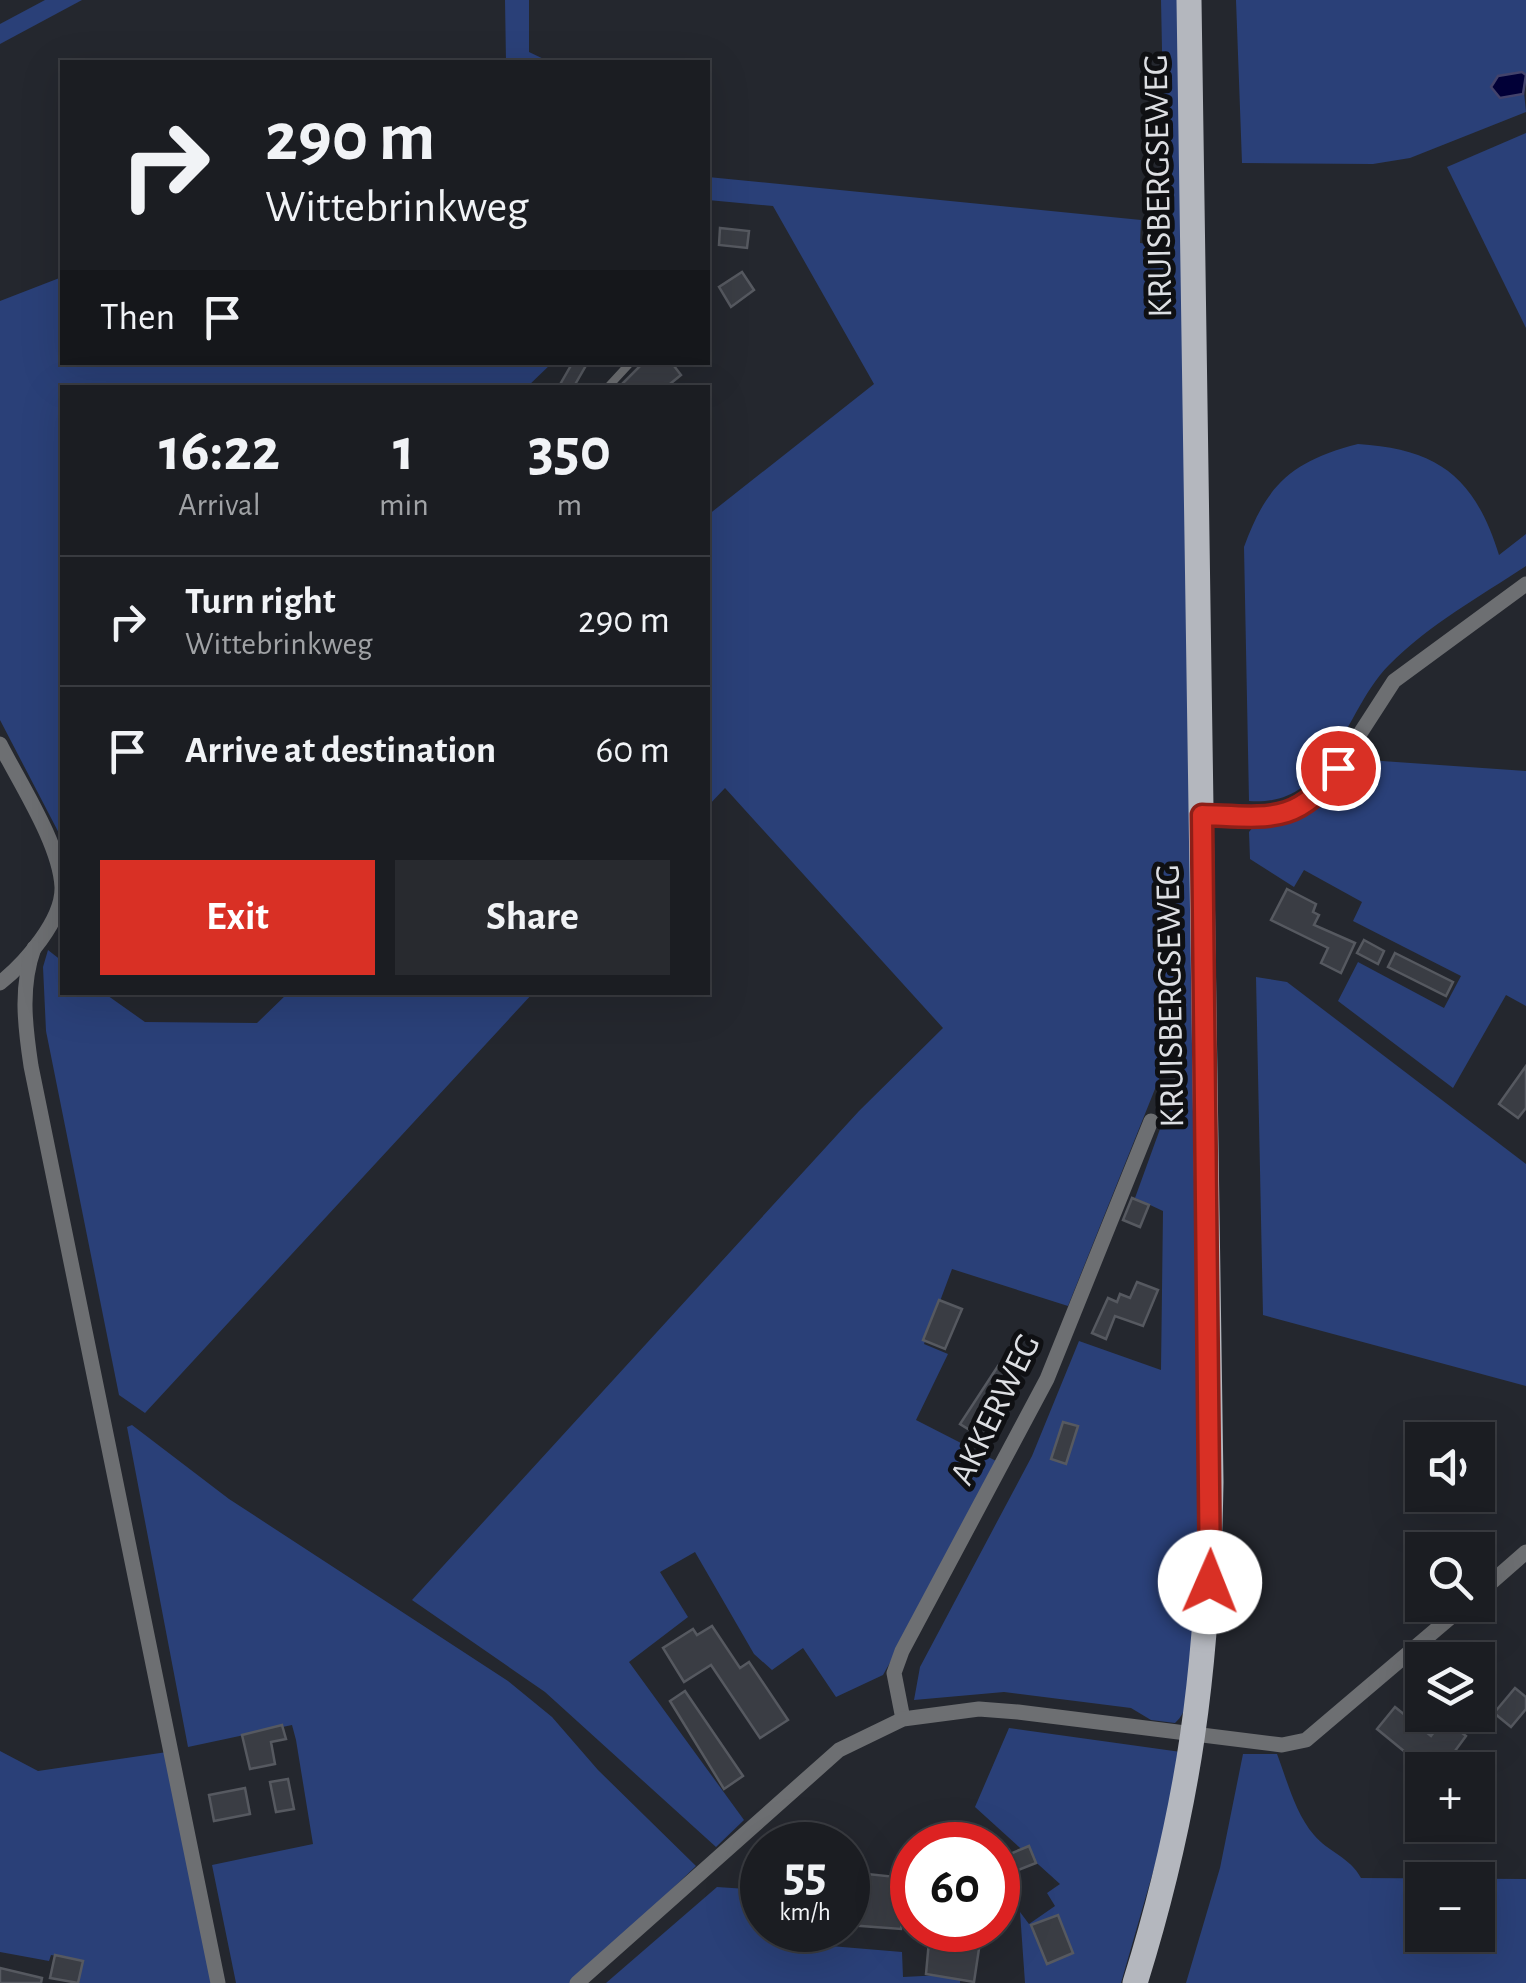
<!DOCTYPE html>
<meta charset="utf-8">
<style>
body{margin:0;font-family:"Alegreya Sans",sans-serif;background:#282a2f;color:#f1f3f6;height:100vh;display:flex;flex-direction:column;font-size:38px;white-space:nowrap}
*{box-sizing:border-box;margin:0}
p{font-size:32px;color:#a0a2a5}
.icon{flex:none;width:55px;height:55px;fill:none;stroke:currentColor;stroke-width:2;stroke-linecap:round;stroke-linejoin:round}
.map{position:relative;flex:1;overflow:hidden}
.sheet{position:absolute;left:60px;top:385px;width:650px;height:610px;display:flex;flex-direction:column;background:#1b1d22;border-radius:0px;box-shadow:0 10px 40px #0002,0 0 0 2px #393b40}
.sheet>*{flex:none}
.guide{position:absolute;left:60px;top:60px;width:650px;height:305px;border-radius:0px;box-shadow:0 10px 40px #0002,0 0 0 2px #393b40;background:#1b1d22;color:#f1f3f6;overflow:hidden}
.buttons{position:absolute;left:1405px;top:1422px;display:grid;gap:20px}
.buttons a{display:grid;place-items:center;width:90px;height:90px;border-radius:0px;background:#1b1d22;box-shadow:0 10px 40px #0002,0 0 0 2px #393b40;font-size:50px}
.speed{position:absolute;left:740px;top:1822px;display:flex;gap:20px;font-size:50px;font-weight:700;text-align:center}
.speed>*{display:grid;place-content:center;width:130px;height:130px;border-radius:50%;background:#1b1d22;box-shadow:0 10px 40px #0002,0 0 0 2px #393b40;line-height:1}
.speed small{font-size:25px;font-weight:400}
.speed .limit{border:15px solid #d22;background:#fff;color:#111}
.pin{position:absolute;display:grid;place-items:center;width:85px;height:85px;color:#fff;margin:-42px;border:5px solid #fff;border-radius:50%;box-shadow:0 2px 10px #0007}
.me{position:absolute;width:110px;margin:-55px;rotate:1deg;stroke-linejoin:round;filter:drop-shadow(0 0 8px #0008)}
.turn{display:flex;align-items:center;gap:35px;height:210px;padding:0 40px;font-size:45px}
.turn .icon{width:130px;height:130px;stroke-width:2.5}
.turn b{display:block;font-size:70px;line-height:85px}
.then{display:flex;align-items:center;height:95px;padding:0 40px;background:#0003;gap:20px;font-size:38px}
.eta{display:flex;justify-content:space-evenly;align-items:center;height:170px;text-align:center}
.eta b{font-size:60px;font-weight:700;line-height:70px}
.primary-button{display:flex;gap:20px;margin-top:auto;padding:20px 40px}
.primary-button a{flex:1;height:115px;border-radius:0px;background:#d93025;color:#fff;font-size:40px;font-weight:700;line-height:115px;text-align:center}
.primary-button a+a{background:#282a2f;color:#f1f3f6}
ul{padding:0;list-style:none}
li{display:flex;align-items:center;gap:30px;height:130px;padding:0 40px;border-top:2px solid #393b40}
li div{flex:1}
li b{display:block;font-size:38px}
li em{font-style:normal}
.map>svg:first-child{display:block}
.green{fill:#2a4078;fill-rule:evenodd}
.water{fill:#010037;stroke:#43436b;stroke-width:2.5}
.building{fill:#3a3d44;stroke:#565960;stroke-width:2.5}
.lines{fill:none;stroke-linecap:round;stroke-linejoin:round}
.service{stroke:#6d6f72;stroke-width:8}
.minor{stroke:#6d6f72;stroke-width:15}
.primary{stroke:#b4b7be;stroke-width:25}
.route-casing{stroke:#8d1f18;stroke-width:25}
.route{stroke:#d93025;stroke-width:18}
.labels{text-anchor:middle;stroke-width:10;stroke-linejoin:round;paint-order:stroke}
.street-label{font-size:35px;fill:#dddfe3;stroke:#0f1013}
</style>
<div class="map">
<svg width="1526" height="1983" viewBox="0 0 1526 1983">
<rect width="100%" height="100%" fill="#24272e"/>
<!-- green -->
<g class="green">
<polygon points="45,0 82,0 0,44 0,24"/>
<polygon points="505,0 529,0 529,52 550,62 506,62"/>
<path d="M 1161,0 L 1178,0 L 1202,1554 C 1199,1590 1202,1703 1175,1723 L 1151,1720 L 1131,1708 L 1004,1692 L 914,1700 L 920,1667 L 1032,1456 L 1079,1341 L 1161,1370 L 1163,1211 L 1135,1198 L 1177,1082 L 1175,1028 L 1171,1049 L 1068,1306 L 952,1269 L 924,1344 L 948,1354 L 916,1420 L 1002,1464 L 883,1675 L 836,1697 L 803,1648 L 772,1670 L 754,1654 L 695,1552 L 660,1572 L 688,1617 L 629,1662 L 744,1820 L 716,1847 L 545,1692 L 412,1600 L 859,1111 L 943,1028 L 725,788 L 708,806 L 708,515 L 874,384 L 773,206 L 708,200 L 708,177 L 1141,220 L 1140,243 L 1166,246 Z"/>
<polygon points="1236,0 1526,0 1526,75 1522,72 1526,112 1410,158 1373,164 1242,163"/>
<polygon points="1526,133 1526,328 1447,167"/>
<polygon points="62,277 62,362 552,363 527,387 62,388 62,839 0,720 0,301"/>
<path d="M 1358,444 C 1439,449 1475,478 1499,555 L 1526,534 L 1526,566 C 1479,597 1430,624 1389,665 C 1343,711 1332,808 1249,801 L 1244,547 C 1267,484 1292,461 1358,444 Z"/>
<path d="M 1353,759 L 1526,771 L 1526,1006 L 1506,995 L 1453,1088 L 1338,1001 L 1358,962 L 1444,1008 L 1461,976 L 1353,921 L 1362,902 L 1304,870 L 1294,887 L 1250,859 L 1249,832 L 1253,827 C 1302,810 1322,800 1353,759 Z"/>
<polygon points="48,950 62,961 62,992 104,993 145,1022 257,1023 288,993 533,993 145,1413 119,1395 46,1031 43,967"/>
<polygon points="1256,977 1287,982 1526,1164 1526,1386 1263,1315"/>
<polygon points="132,1425 229,1499 508,1681 552,1717 598,1770 696,1866 574,1983 236,1983 212,1865 313,1844 296,1740 292,1725 188,1747 127,1427"/>
<polygon points="1009,1728 1181,1752 1178,1785 1121,1983 1025,1983 1020,1912 1029,1924 1055,1906 1047,1893 1060,1884 975,1807"/>
<polygon points="0,1751 38,1771 167,1752 214,1983 73,1983 76,1959 51,1955 49,1961 0,1952"/>
<path d="M 1243,1754 L 1277,1754 C 1287,1780 1295,1813 1314,1835 C 1328,1852 1350,1857 1361,1878 L 1526,1879 L 1526,1983 L 1186,1983 L 1220,1868 ZM 1422,1880 L 1478,1880 L 1478,1935 L 1422,1935 Z"/>
<polygon points="717,1887 762,1890 762,1930 783,1930 783,1942 902,1952 903,1977 961,1974 960,1983 606,1983"/>
</g>
<!-- water -->
<polygon class="water" points="1522,72 1526,75 1523,94 1500,98 1491,87 1498,76"/>
<!-- building -->
<g class="building">
<polygon points="720,228 749,231 747,248 719,245"/>
<polygon points="742,272 754,290 731,307 719,287"/>
<polygon points="573,362 588,362 573,388 558,388"/>
<polygon points="644,362 671,362 681,375 665,388 618,388"/>
<polygon points="1287,889 1316,904 1313,912 1319,915 1314,925 1355,943 1341,973 1321,963 1328,948 1271,920"/>
<polygon points="1364,940 1384,951 1378,964 1357,953"/>
<polygon points="1395,953 1453,982 1446,996 1388,967"/>
<polygon points="1526,1066 1526,1108 1518,1118 1499,1104"/>
<polygon points="1132,1198 1149,1205 1140,1227 1123,1220"/>
<polygon points="1137,1282 1158,1290 1143,1326 1115,1316 1106,1339 1092,1333 1108,1298 1117,1302 1120,1294 1130,1298"/>
<polygon points="939,1300 962,1309 945,1349 923,1340"/>
<polygon points="998,1366 1023,1381 986,1440 960,1424"/>
<polygon points="1063,1422 1078,1426 1066,1464 1051,1459"/>
<polygon points="712,1626 740,1668 749,1662 788,1720 760,1738 711,1665 684,1682 663,1648 693,1629 697,1635"/>
<polygon points="1515,1688 1526,1697 1526,1709 1511,1727 1494,1713"/>
<polygon points="685,1691 743,1776 724,1789 670,1701"/>
<polygon points="1395,1707 1431,1736 1444,1719 1466,1736 1441,1770 1427,1770 1377,1729"/>
<polygon points="282,1725 286,1739 271,1742 275,1764 250,1769 242,1735"/>
<polygon points="288,1779 294,1809 276,1812 270,1782"/>
<polygon points="245,1788 250,1814 214,1821 209,1795"/>
<polygon points="1029,1846 1036,1863 998,1878 998,1859"/>
<polygon points="848,1872 906,1878 901,1929 848,1925"/>
<polygon points="1058,1915 1073,1953 1047,1964 1031,1925"/>
<polygon points="930,1930 964,1930 963,1940 980,1942 974,1982 926,1974"/>
<polygon points="55,1955 83,1961 78,1983 50,1978"/>
<polygon points="0,1968 42,1978 41,1983 0,1983"/>
</g>
<g class="lines">
<!-- service -->
<polyline class="service" points="607,388 631,362"/>
<!-- minor -->
<g class="minor">
<path d="M 0,744 C 19,782 60,844 62,887 C 63,920 25,963 0,983"/>
<polyline points="1202,815 1291,814 1319,797 1394,681 1526,584"/>
<path d="M 34,948 C 20,987 25,1026 31,1066 L 218,1983"/>
<polyline points="1478,1594 1526,1552"/>
<polyline points="903,1719 894,1673 902,1651 1047,1379 1151,1121"/>
<polyline points="577,1983 839,1750 903,1719 979,1709 1018,1712 1282,1745 1306,1740 1465,1605"/>
</g>
<!-- primary -->
<path class="primary" d="M 1135,1983 C 1190,1807 1208,1666 1211,1482 L 1189,0"/>
</g>
<g class="lines">
<defs>
<path id="route" d="M 1210,1582 L 1202,815 C 1266,817 1299,826 1338,768"/>
</defs>
<!-- route casing -->
<use href="#route" class="route-casing"/>
<!-- route -->
<use href="#route" class="route"/>
</g>
<g class="labels">
<!-- street labels -->
<g class="street-label">
<text transform="translate(1157 186) rotate(-91)" y="12">KRUISBERGSEWEG</text>
<text transform="translate(1169 996) rotate(-91)" y="12">KRUISBERGSEWEG</text>
<text transform="translate(994 1409) rotate(-64)" y="12">AKKERWEG</text>
</g>
</g>
</svg>
<div class="buttons">
<a><svg class="icon" aria-label="sound" viewBox="0 0 24 24"><path d="M4 9h4l5-4v14l-5-4H4zM17 9q2 3 0 6"/></svg></a>
<a><svg class="icon" aria-label="search" viewBox="0 0 24 24"><circle cx="10" cy="10" r="6"/><path d="M15 15l6 6"/></svg></a>
<a><svg class="icon" aria-label="layers" viewBox="0 0 24 24"><path d="M12 4l9 5-9 5-9-5zM3 14l9 5 9-5"/></svg></a>
<a>+</a>
<a>−</a>
</div>
<div class="speed"><div>55<small>km/h</small></div><div class="limit">60</div></div>
<div class="pin" style="left:1338px;top:768px;background:#d93025"><svg class="icon" aria-label="arrive" viewBox="0 0 24 24"><path d="M6 21V4h12l-3 4 3 4H6"/></svg></div>
<svg class="me" style="left:1210px;top:1582px" viewBox="-20 -20 40 40"><circle r="19" fill="#fff"/><path d="M0-13L10 11 0 6-10 11z" fill="#d93025"/></svg>
<div class="guide">
<div class="turn"><svg class="icon" aria-label="right" viewBox="0 0 24 24"><path d="M7 20v-9h11M14 6l5 5-5 5"/></svg><div><b>290 m</b>Wittebrinkweg</div></div>
<div class="then">Then<svg class="icon" aria-label="arrive" viewBox="0 0 24 24"><path d="M6 21V4h12l-3 4 3 4H6"/></svg></div>
</div>
<section class="sheet">
<div class="eta">
<div><b>16:22</b><p>Arrival</p></div>
<div><b>1</b><p>min</p></div>
<div><b>350</b><p>m</p></div>
</div>
<ul>
<li><svg class="icon" aria-label="right" viewBox="0 0 24 24"><path d="M7 20v-9h11M14 6l5 5-5 5"/></svg><div><b>Turn right</b><p>Wittebrinkweg</p></div><em>290 m</em></li>
<li><svg class="icon" aria-label="arrive" viewBox="0 0 24 24"><path d="M6 21V4h12l-3 4 3 4H6"/></svg><div><b>Arrive at destination</b></div><em>60 m</em></li>
</ul>
<div class="primary-button"><a>Exit</a><a>Share</a></div>
</section>
</div>
